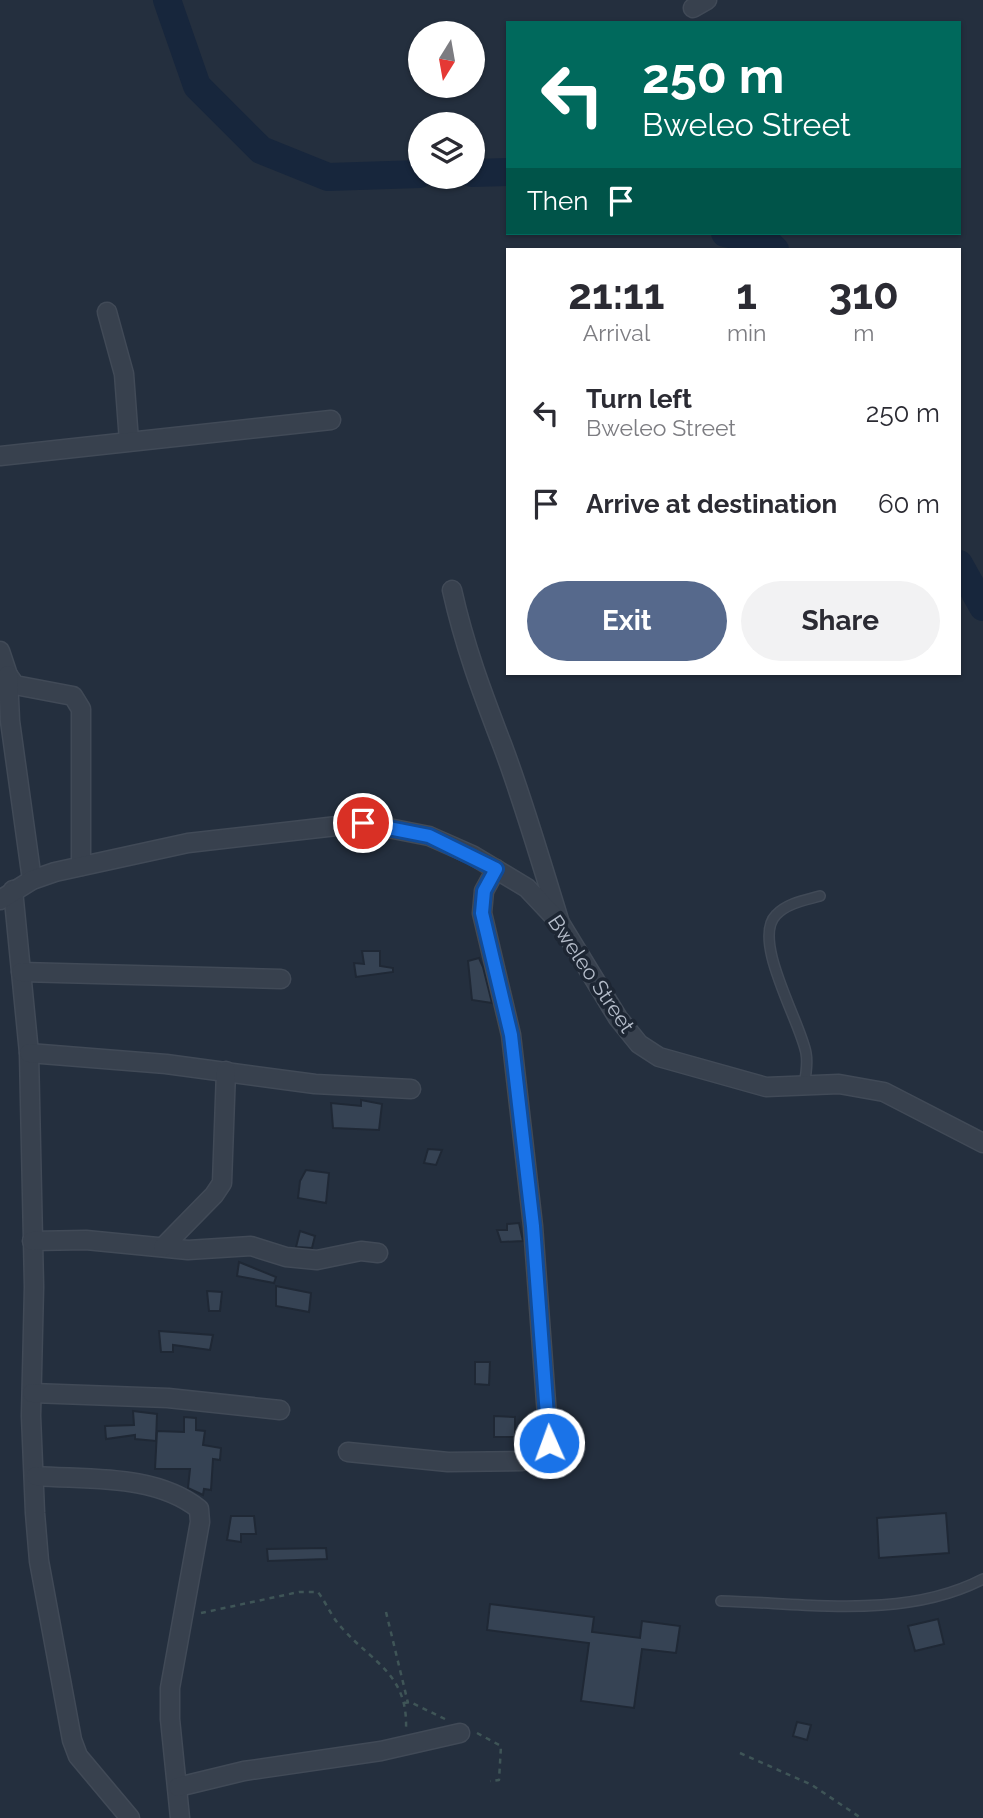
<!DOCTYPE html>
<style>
body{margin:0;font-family:Raleway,sans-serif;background:#f2f2f3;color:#2b2b33;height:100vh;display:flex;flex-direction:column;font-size:26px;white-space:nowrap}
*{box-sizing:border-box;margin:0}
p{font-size:23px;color:#7c7c81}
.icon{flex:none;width:38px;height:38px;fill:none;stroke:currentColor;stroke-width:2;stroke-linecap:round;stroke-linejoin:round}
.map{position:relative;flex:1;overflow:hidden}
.drawer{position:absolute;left:506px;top:248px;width:455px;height:427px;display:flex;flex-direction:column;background:#fff;border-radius:0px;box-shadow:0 2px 5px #0004}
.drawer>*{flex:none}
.banner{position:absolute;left:506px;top:21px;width:455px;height:214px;border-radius:0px;box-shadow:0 2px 5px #0004;background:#00695c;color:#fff;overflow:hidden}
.needle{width:46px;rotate:191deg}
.controls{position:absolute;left:408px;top:21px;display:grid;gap:14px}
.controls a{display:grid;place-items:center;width:77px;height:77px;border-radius:50%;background:#fff;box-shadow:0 2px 5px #0004;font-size:35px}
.pin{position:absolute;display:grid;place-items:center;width:60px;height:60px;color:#fff;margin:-30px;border:4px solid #fff;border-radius:50%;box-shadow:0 2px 7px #0007}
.me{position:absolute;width:77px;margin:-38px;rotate:358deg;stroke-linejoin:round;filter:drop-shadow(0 0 5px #0008)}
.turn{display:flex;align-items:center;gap:24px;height:147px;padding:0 21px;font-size:32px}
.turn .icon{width:91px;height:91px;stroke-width:2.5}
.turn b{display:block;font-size:49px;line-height:60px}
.then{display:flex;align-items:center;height:66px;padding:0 21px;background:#0003;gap:14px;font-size:26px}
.eta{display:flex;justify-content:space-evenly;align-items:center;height:119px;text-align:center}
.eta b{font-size:42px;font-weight:700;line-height:49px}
.action{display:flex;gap:14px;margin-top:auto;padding:14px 21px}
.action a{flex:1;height:80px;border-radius:42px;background:#56698c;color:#fff;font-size:28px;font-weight:700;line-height:80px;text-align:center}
.action a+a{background:#f2f2f3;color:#2b2b33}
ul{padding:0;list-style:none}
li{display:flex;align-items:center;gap:21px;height:91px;padding:0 21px}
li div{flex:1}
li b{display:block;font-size:26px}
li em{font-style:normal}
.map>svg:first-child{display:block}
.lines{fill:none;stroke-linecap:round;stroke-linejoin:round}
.river{stroke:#17263c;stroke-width:28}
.building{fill:#364354;stroke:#1f2835;stroke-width:2}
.lane-casing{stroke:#414a57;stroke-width:12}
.street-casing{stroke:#414a57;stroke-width:21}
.path{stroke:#3f5557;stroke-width:2.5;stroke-dasharray:5 5;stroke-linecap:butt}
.lane{stroke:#38414e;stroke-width:9}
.street{stroke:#38414e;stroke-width:18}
.route-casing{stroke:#114b97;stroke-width:18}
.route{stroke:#1a73e8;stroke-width:12}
.labels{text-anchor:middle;stroke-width:7;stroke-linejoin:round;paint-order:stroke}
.street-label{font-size:21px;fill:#b4bcc9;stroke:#1d2633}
</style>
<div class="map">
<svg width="983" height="1818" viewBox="0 0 983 1818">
<rect width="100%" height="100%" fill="#242f3e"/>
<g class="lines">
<!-- river -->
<g class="river">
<polyline points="167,0 197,86 261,150 328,177 420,174"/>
<polyline points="472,173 508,172"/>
<polyline points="725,233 766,241 775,250"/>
<polyline points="959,564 983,607"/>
</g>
</g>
<!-- building -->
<g class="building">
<polygon points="362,951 380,951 380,966 393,968 393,972 356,977 354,963 364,964"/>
<polygon points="479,958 483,967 492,1003 472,1000 468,961"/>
<polygon points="361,1100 382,1104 379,1130 333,1128 331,1103 361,1106"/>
<polygon points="428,1149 442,1150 436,1165 424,1163"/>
<polygon points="306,1170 329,1173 326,1203 298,1198 300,1181"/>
<polygon points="519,1223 523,1241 501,1242 497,1230 507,1230 507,1224"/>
<polygon points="300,1231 315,1236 312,1248 296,1247"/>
<polygon points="239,1262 276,1277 274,1283 237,1276"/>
<polygon points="276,1286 311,1293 309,1312 276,1306"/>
<polygon points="207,1291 222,1292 220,1311 209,1311"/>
<polygon points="159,1331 213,1335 210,1350 173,1345 173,1352 161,1352"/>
<polygon points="475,1362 490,1362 489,1385 475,1384"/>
<polygon points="133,1411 157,1414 156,1441 135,1439 135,1435 106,1439 105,1426 134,1425"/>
<polygon points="494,1416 515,1417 515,1437 494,1437"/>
<polygon points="184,1417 196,1418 196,1430 205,1431 203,1445 221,1448 220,1460 213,1459 211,1490 204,1489 203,1495 188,1488 190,1469 155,1469 157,1431 184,1432"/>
<polygon points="946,1513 949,1553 879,1558 877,1518"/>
<polygon points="231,1516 254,1516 256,1534 241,1534 241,1542 227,1540"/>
<polygon points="326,1548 327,1559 268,1561 267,1549"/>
<polygon points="490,1604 594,1617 592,1632 640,1638 642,1621 680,1626 676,1653 642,1649 634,1708 581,1701 589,1643 487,1630"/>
<polygon points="938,1619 944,1644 915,1651 908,1626"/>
<polygon points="797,1722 811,1725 807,1740 793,1736"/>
</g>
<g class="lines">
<defs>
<g id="lane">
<path d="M 804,1085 C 806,1075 808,1064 806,1053 C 801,1023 751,940 776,915 C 787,903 806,900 820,896"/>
<path d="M 721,1601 C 807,1603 904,1620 983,1579"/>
</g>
<g id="street">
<polyline points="693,8 707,0"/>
<polyline points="107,312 124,374 129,441"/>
<polyline points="0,456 331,420"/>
<path d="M 452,590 C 465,648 482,692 503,747 C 524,803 541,862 559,920"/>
<polyline points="0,651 8,675 15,685 73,696 81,709 81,866"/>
<polyline points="8,675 10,721 32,880"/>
<polyline points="13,890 29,1053 34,1287 31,1416 35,1513 39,1561 72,1740 78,1756 130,1818"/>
<polyline points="0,900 32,880 55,872 188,843 363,823 429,836 472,855 527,888 560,923 618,1018 639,1044 659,1057 766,1087 839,1084 884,1092 983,1143"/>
<polyline points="21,972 281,979"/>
<polyline points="29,1053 166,1064 315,1084 411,1089"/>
<polyline points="32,1241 86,1240 188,1250 251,1246 286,1257 317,1260 361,1251 378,1253"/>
<polyline points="163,1247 214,1195 222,1183 226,1071"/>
<polyline points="32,1393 168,1398 280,1410"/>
<polyline points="348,1452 448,1462 522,1461 541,1453 549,1443 533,1226 511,1035 482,913 484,891 496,869"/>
<path d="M 36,1476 C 89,1480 155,1474 199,1509 L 200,1522 L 170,1688 L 170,1719 L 180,1818"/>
<polyline points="178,1787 244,1771 381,1751 460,1733"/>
</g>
</defs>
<!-- lane casing -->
<use href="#lane" class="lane-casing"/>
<!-- street casing -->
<use href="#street" class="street-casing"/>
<!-- path -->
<g class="path">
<polyline points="386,1612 408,1703"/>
<path d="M 201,1613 L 299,1592 L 318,1592 C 327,1604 332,1618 342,1628 C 373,1663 408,1674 406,1729"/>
<polyline points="404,1703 410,1702 445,1719"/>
<polyline points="477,1733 501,1746 499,1780 490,1781"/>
<polyline points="740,1753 812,1785 861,1818"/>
</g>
<!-- lane -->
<use href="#lane" class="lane"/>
<!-- street -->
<use href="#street" class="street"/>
</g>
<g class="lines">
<defs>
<polyline id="route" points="363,823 429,836 496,869 484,891 482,913 511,1035 533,1226 549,1443"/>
</defs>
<!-- route casing -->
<use href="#route" class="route-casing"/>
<!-- route -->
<use href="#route" class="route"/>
</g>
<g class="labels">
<!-- street labels -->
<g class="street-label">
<text transform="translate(591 974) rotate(56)" y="7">Bweleo Street</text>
</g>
</g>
</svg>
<div class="controls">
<a><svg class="needle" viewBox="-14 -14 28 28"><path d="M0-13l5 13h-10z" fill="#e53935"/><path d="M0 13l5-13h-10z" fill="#7c7c81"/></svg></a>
<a><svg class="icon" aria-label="layers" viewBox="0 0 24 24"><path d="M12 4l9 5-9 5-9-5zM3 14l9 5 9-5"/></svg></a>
</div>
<div class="pin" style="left:363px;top:823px;background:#d93025"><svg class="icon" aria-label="arrive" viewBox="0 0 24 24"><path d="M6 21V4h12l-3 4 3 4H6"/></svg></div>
<svg class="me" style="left:549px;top:1443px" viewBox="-20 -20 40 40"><circle r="17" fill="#1a73e8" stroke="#fff" stroke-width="3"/><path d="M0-11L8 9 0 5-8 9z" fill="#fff"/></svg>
<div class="banner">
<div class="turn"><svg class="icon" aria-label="left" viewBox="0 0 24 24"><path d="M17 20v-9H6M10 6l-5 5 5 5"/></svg><div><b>250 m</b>Bweleo Street</div></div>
<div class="then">Then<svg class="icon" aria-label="arrive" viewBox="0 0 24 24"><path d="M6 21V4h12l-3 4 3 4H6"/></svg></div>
</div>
<section class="drawer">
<div class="eta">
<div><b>21:11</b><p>Arrival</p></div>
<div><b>1</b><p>min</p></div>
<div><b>310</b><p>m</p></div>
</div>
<ul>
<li><svg class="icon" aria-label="left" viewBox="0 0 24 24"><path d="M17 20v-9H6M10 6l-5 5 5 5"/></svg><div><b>Turn left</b><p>Bweleo Street</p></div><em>250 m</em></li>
<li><svg class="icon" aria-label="arrive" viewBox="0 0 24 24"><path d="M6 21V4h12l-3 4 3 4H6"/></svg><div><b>Arrive at destination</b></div><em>60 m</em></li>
</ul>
<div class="action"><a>Exit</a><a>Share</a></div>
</section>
</div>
